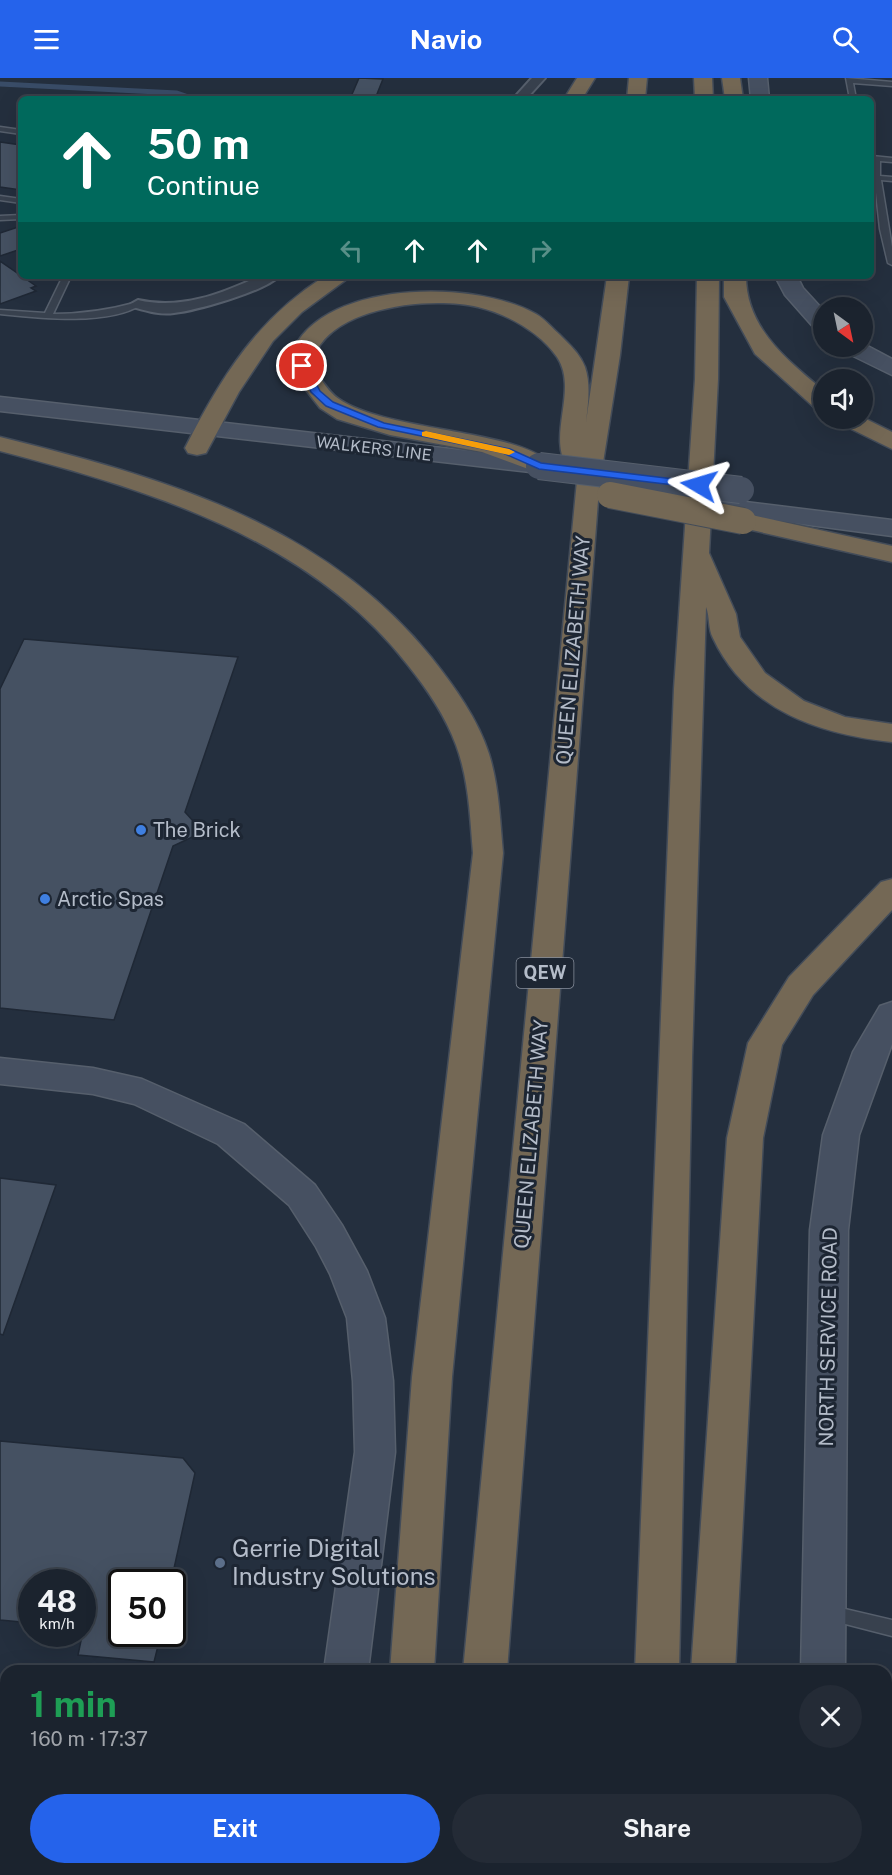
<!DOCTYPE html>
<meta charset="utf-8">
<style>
body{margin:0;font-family:"Public Sans",sans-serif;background:#242b36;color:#f1f3f6;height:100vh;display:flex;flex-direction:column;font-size:22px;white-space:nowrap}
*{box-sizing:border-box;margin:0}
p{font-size:20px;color:#a0a4aa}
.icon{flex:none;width:33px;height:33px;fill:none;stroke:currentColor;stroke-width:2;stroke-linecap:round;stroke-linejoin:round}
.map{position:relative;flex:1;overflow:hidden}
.side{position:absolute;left:0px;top:1587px;width:892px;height:210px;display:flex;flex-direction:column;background:#1b232e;border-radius:18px 18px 0 0;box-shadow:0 6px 24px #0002,0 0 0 2px #39404a}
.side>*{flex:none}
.banner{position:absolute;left:18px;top:18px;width:856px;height:183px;border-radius:9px;box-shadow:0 6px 24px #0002,0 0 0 2px #39404a;background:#00695c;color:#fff;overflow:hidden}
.needle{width:39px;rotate:147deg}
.buttons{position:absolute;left:813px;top:219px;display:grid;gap:12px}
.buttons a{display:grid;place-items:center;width:60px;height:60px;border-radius:50%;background:#1b232e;box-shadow:0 6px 24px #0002,0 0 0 2px #39404a;font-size:30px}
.speed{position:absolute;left:18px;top:1491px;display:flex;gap:12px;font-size:30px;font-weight:700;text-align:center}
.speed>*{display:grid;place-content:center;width:78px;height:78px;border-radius:50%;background:#1b232e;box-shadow:0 6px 24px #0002,0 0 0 2px #39404a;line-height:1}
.speed small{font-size:15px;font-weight:400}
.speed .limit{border:3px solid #111;border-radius:9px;background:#fff;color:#111}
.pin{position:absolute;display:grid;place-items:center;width:51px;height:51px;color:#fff;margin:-26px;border:3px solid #fff;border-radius:50%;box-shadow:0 2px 6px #0007}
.me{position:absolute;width:66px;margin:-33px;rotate:277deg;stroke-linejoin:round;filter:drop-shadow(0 0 4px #0008)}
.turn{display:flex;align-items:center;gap:21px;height:126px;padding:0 30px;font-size:27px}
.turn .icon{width:78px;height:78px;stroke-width:2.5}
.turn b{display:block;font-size:42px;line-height:51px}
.lanes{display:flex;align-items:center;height:57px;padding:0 30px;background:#0003;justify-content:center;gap:30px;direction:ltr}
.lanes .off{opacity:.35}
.round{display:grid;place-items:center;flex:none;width:63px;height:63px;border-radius:32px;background:#242b36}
.headline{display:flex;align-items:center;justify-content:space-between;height:102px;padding:0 30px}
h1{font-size:36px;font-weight:700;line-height:45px;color:#1e9e55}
.action{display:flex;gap:12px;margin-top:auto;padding:12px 30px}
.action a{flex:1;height:69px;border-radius:36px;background:#2563eb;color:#fff;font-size:24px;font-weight:700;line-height:69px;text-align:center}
.action a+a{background:#242b36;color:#f1f3f6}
header{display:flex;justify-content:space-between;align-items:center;height:78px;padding:0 30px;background:#2563eb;color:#fff;font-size:27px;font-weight:700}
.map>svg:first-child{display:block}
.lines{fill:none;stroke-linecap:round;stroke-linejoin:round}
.stream-far1{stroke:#394c67;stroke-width:5}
.stream{stroke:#394c67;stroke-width:10}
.building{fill:#455162;stroke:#1f2835;stroke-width:1.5}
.lane-casing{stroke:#565f6c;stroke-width:3}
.street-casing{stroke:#565f6c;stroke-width:4}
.secondary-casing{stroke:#565f6c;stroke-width:3}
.highway-casing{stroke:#434c59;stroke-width:3}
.lane{fill:#38414e;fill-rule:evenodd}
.street{fill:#38414e;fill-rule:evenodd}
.secondary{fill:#465061;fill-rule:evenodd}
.highway{fill:#746855;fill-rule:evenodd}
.secondary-bridge-casing{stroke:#565f6c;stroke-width:28;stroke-linecap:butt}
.highway-bridge-casing{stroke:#434c59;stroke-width:28;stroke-linecap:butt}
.secondary-bridge{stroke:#465061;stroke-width:26}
.highway-bridge{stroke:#746855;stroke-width:26}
.route{fill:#2563eb;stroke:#184099;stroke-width:1.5}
.slow{fill:#f59e0b}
.shop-dot{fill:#3f7fe0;stroke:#1d2633;stroke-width:2}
.service-dot{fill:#5c6f8a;stroke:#1d2633;stroke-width:2}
.labels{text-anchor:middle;stroke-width:6;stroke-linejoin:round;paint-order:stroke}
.far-street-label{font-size:16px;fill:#b4bcc9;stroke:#1d2633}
.shield{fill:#1d2633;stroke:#878f9c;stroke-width:1.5}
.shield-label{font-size:18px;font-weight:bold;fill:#b4bcc9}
.street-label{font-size:20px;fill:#b4bcc9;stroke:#1d2633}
.poi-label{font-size:20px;fill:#b4bcc9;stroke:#1d2633;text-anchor:start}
.near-poi-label{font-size:24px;fill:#b4bcc9;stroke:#1d2633;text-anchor:start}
</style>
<header><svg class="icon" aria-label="menu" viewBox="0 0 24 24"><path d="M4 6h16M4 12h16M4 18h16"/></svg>Navio<svg class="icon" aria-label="search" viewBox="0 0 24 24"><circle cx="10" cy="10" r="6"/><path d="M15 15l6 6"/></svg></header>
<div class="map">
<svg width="892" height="1797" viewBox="0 0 892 1797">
<rect width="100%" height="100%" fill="#242f3e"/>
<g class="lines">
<!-- stream-far1 -->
<polyline class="stream-far1" points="0,6 177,15 194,21"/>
<!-- stream -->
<polyline class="stream" points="886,1640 892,1640"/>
</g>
<!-- building -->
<g class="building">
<polygon points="359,0 383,1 375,21 350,21"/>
<polygon points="0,64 21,67 21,112 0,109"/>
<polygon points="21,148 21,171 0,178 0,155"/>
<polygon points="0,183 36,208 31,210 36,213 0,226"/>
<polygon points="24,561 238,579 185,734 203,754 173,768 114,942 0,930 0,611"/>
<polygon points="0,1100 56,1107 3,1257 0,1256"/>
<polygon points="0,1363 183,1380 195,1395 171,1504 122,1504 122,1556 161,1556 154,1584 78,1577 82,1558 82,1504 32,1504 32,1545 0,1542"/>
</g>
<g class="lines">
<defs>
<g id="lane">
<polygon points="846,0 892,4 892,8 853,5 856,21 850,21"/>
<polygon points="0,49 21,52 21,56 0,53"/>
<polygon points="872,78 892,80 892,84 880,83 880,98 892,99 892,103 881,102 892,169 892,187 888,185 880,151"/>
<polygon points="0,118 21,121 21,125 0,122"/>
<polygon points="21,137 21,141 0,142 0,138"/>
<path d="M 63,198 L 71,198 L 53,236 C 83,236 109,232 138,224 L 142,226 C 110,248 38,240 0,236 L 0,232 L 45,235 Z"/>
<polygon points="832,1528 892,1542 892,1558 826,1541 824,1536 826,1531"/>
</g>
<g id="street">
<polygon points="532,0 545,0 526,21 513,21"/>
<path d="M 260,198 L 279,198 C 266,213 195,233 174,235 C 160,237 147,233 133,229 L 131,226 L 138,222 C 181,232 221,216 260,198 Z"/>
</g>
<g id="secondary">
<polygon points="749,0 767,0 769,21 751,21"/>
<polygon points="775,198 797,198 803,210 824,233 824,254 816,252 785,217"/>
<polygon points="862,265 892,281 892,297 843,273 840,268 862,268"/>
<polygon points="0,319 539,381 548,383 551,388 548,393 539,395 0,333"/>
<polygon points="713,420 892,442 892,458 704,433 700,428 704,423"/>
<polygon points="892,924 892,966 859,1057 848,1152 845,1593 801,1593 810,1152 823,1057 853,974 880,928"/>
<polygon points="0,980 93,990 142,1001 244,1046 315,1107 342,1147 367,1193 385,1240 393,1303 395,1374 368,1593 324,1593 355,1374 353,1303 347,1240 330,1196 316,1169 289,1127 218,1066 134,1026 93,1016 0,1006"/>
<polygon points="295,1791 343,1791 342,1797 294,1797"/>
<rect x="801" y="1791" width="48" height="6"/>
</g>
<g id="highway">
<polygon points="577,0 595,0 582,21 564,21"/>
<polygon points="629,0 647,0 645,21 627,21"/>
<polygon points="694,0 712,0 713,21 695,21"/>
<polygon points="722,0 740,0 743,21 725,21"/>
<path d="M 325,198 L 351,198 L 302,234 L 273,263 L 239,314 L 206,375 L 197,377 L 188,375 L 185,370 C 221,299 257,241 325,198 Z"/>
<path d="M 607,198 L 629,198 L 620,277 L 599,410 L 507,1593 L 463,1593 L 578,392 L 568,390 C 546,358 579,312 557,279 C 540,254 507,236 478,229 C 434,219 348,227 320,267 C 316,273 316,286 315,293 C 322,302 329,315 339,321 C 386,354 527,352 551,388 L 548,393 L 539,395 L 482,374 L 390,357 L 337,341 L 320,330 L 292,294 C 293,285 293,271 298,263 C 339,202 478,203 536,236 C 545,241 553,251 560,257 C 570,267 580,276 585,289 C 591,307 588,326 586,344 Z"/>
<path d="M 697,198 L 719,198 L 718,301 L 709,475 L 736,536 L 740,559 L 765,595 L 804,623 L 845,639 L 892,646 L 892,664 C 818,656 747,632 713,560 C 708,551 710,539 706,529 L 692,980 L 679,1593 L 635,1593 L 674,611 L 695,301 Z"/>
<path d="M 724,198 L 746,198 C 746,250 787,282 824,313 L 824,333 L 816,331 L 755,276 L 724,219 Z"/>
<polygon points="862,339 892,354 892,371 839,345 835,340"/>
<path d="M 0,359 C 161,399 323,445 431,579 C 454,608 478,641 489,676 C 499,708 500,742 503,775 L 452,1299 L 434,1593 L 390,1593 L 412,1299 L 473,775 C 470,739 469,702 456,667 C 445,637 427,611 407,586 C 308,460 150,412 0,373 Z"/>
<polygon points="743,435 892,468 892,484 734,448 730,443 734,438"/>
<polygon points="892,801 892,832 813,917 782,967 763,1060 735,1593 691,1593 727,1060 748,965 789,899 881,804"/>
<rect x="374" y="1791" width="48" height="6"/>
<rect x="444" y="1791" width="48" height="6"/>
<rect x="629" y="1791" width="48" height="6"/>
<polygon points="678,1791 726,1791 725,1797 677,1797"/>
</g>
</defs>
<!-- lane casing -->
<use href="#lane" class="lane-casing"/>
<!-- street casing -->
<use href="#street" class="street-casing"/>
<!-- secondary casing -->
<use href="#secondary" class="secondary-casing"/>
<!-- highway casing -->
<use href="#highway" class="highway-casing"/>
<!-- lane -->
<use href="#lane" class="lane"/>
<!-- street -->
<use href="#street" class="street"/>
<!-- secondary -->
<use href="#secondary" class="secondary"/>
<!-- highway -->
<use href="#highway" class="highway"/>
<defs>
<polyline id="secondary-bridge" points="539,388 741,412"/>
<polyline id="highway-bridge" points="610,417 743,443"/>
</defs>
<!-- secondary-bridge casing -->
<use href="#secondary-bridge" class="secondary-bridge-casing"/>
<!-- highway-bridge casing -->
<use href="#highway-bridge" class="highway-bridge-casing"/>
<!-- secondary-bridge -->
<use href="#secondary-bridge" class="secondary-bridge"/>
<!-- highway-bridge -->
<use href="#highway-bridge" class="highway-bridge"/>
</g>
<!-- route -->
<polygon class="route" points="299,286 306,286 320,313 333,324 384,345 510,371 541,385 699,404 704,407 699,410 539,391 503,375 378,349 326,328 311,314"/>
<!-- slow -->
<polygon class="slow" points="426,353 509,371 515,374 509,377 422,358 422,354"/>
<!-- markers -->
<g class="shop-dot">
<circle cx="141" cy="752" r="6"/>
<circle cx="45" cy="821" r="6"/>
</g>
<circle class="service-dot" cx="220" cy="1485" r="6"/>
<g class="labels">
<!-- far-street labels -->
<g class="far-street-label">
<text transform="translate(374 370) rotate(7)" y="6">WALKERS LINE</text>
</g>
<!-- shield labels -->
<rect class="shield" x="516.5" y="880" width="57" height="30" rx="4.5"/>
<g class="shield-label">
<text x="545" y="901">QEW</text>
</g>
<!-- street labels -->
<g class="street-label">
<text transform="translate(573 572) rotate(-85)" y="7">QUEEN ELIZABETH WAY</text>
<text transform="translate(531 1056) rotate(-85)" y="7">QUEEN ELIZABETH WAY</text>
<text transform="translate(828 1259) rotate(-89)" y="7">NORTH SERVICE ROAD</text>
</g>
<!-- poi labels -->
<g class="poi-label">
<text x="153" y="759">The Brick</text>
<text x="57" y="828">Arctic Spas</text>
</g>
<!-- near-poi labels -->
<g class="near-poi-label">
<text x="232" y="1479">Gerrie Digital<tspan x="232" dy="28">Industry Solutions</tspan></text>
</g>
</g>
</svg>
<div class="buttons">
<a><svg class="needle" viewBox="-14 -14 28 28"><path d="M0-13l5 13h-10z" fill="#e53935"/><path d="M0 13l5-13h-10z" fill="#a0a4aa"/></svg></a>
<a><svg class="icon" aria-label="sound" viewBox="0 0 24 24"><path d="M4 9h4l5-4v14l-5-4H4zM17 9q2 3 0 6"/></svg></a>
</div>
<div class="speed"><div>48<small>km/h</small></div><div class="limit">50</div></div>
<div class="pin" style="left:302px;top:288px;background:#d93025"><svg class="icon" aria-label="arrive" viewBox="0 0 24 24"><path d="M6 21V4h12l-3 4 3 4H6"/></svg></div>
<svg class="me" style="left:699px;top:407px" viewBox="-20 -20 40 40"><path d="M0-17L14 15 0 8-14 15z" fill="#2563eb" stroke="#fff" stroke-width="4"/></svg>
<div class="banner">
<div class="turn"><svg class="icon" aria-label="ahead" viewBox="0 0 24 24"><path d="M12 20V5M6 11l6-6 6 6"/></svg><div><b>50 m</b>Continue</div></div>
<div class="lanes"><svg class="icon off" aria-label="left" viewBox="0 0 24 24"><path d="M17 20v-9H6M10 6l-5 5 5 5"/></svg><svg class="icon" aria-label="ahead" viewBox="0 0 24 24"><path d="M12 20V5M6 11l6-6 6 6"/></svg><svg class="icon" aria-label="ahead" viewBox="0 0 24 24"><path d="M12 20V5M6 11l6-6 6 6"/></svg><svg class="icon off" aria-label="right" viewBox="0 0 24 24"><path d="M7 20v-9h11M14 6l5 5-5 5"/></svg></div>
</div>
<section class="side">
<div class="headline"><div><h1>1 min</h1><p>160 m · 17:37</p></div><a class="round"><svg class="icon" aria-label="close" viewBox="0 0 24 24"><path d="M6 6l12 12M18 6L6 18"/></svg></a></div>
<div class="action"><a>Exit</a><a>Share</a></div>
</section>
</div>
